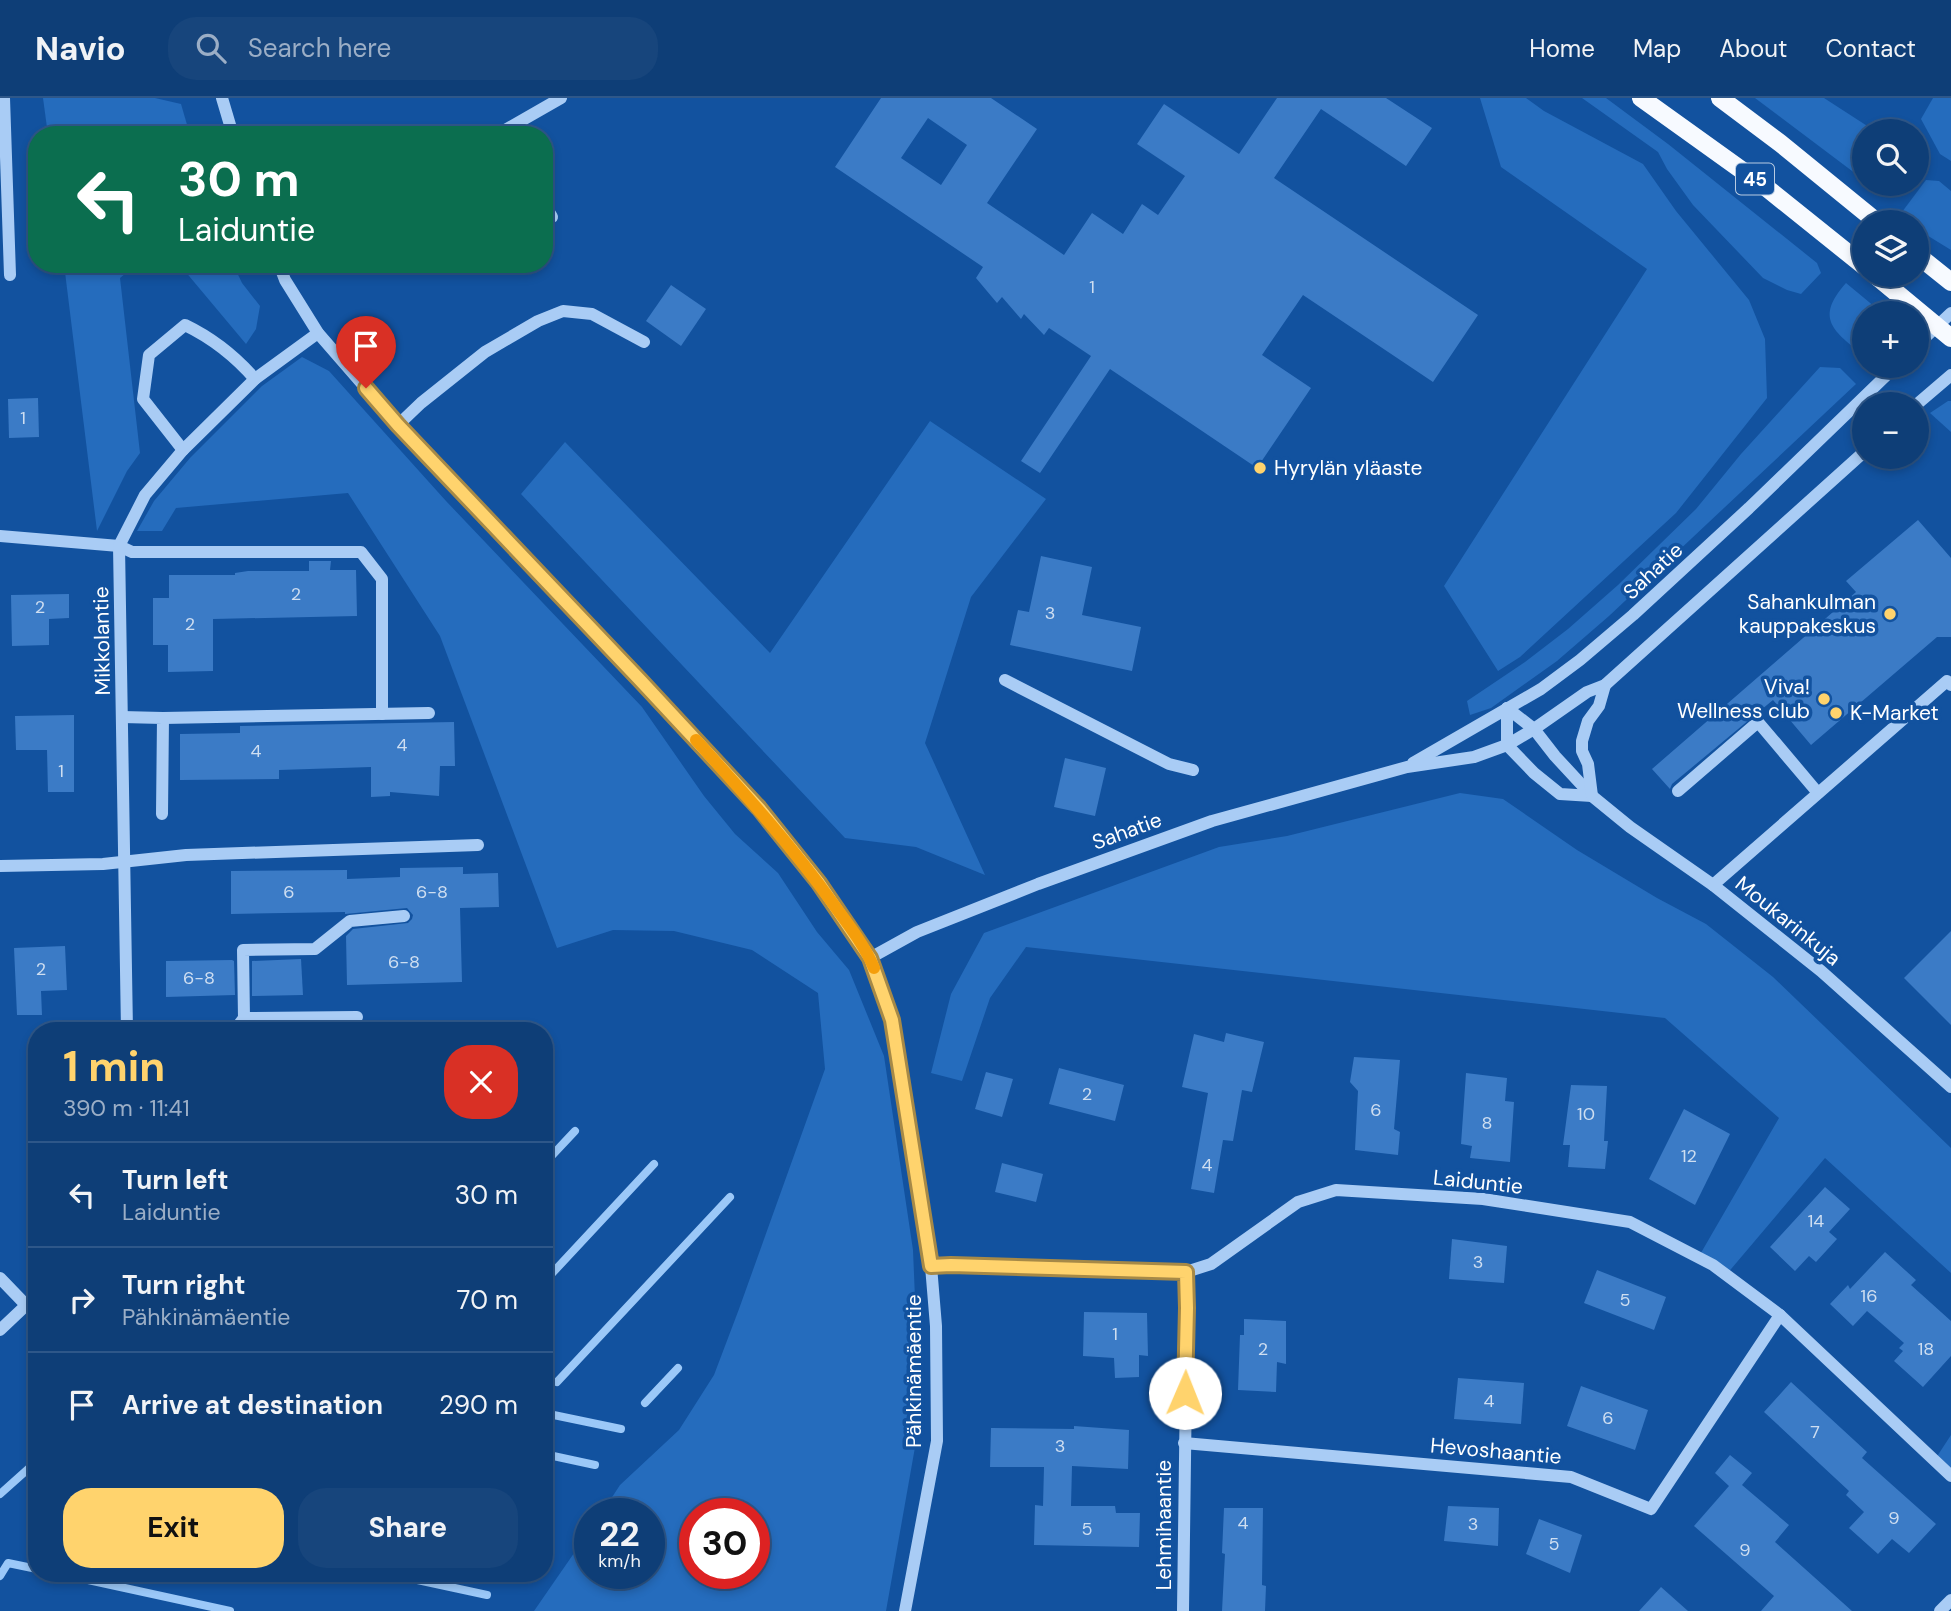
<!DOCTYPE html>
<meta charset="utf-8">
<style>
body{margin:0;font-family:"DM Sans",sans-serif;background:#17457c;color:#f1f3f6;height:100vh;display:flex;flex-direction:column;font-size:26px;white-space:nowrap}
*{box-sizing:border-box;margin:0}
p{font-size:23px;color:#9baec6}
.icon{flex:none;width:38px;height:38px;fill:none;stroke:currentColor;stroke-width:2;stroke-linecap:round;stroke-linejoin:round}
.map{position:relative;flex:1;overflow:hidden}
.side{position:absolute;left:28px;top:924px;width:525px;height:560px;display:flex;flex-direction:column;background:#0e3e77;border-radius:28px;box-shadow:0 4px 10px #0003,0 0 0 2px #2e5789}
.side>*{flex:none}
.top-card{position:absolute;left:28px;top:28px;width:525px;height:147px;border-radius:28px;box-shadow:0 4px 10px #0003,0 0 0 2px #2e5789;background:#0b6e4f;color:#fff;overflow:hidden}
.buttons{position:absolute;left:1852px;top:21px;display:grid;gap:14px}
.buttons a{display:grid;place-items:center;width:77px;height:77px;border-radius:50%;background:#0e3e77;box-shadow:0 4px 10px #0003,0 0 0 2px #2e5789;font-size:35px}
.speed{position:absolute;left:574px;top:1400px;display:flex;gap:14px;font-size:35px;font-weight:700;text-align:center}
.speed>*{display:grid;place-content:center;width:91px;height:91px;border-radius:50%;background:#0e3e77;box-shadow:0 4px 10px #0003,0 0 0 2px #2e5789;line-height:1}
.speed small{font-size:18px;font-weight:400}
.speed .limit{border:10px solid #d22;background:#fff;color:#111}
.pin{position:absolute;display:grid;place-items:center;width:60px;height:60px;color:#fff;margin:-72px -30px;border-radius:50% 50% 50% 0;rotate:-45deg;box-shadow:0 0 7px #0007}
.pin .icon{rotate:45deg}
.me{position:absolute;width:77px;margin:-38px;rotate:1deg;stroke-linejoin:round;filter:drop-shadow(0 0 5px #0008)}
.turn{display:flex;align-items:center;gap:24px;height:147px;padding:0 35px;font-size:32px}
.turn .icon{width:91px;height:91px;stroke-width:2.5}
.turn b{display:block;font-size:49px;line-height:60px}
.round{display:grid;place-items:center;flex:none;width:74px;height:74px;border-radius:28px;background:#17457c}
.overview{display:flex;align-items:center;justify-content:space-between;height:119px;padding:0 35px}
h1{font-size:42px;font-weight:700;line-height:52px;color:#ffd36d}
.button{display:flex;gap:14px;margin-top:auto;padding:14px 35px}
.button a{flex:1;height:80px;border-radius:28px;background:#ffd36d;color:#111;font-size:28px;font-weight:700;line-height:80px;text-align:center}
.button a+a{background:#17457c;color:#f1f3f6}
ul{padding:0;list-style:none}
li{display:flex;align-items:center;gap:21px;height:105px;padding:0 35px;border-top:2px solid #2e5789}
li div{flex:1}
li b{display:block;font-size:26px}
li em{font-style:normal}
header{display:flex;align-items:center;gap:42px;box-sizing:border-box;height:98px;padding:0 35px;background:#0e3e77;border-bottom:2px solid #2e5789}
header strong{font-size:33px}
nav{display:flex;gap:38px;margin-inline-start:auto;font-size:24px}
.search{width:490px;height:63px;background:#17457c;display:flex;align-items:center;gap:18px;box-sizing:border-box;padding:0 24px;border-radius:28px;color:#9baec6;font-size:26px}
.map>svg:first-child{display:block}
.green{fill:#256cbd;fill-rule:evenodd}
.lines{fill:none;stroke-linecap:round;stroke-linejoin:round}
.stream{stroke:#9bc8f8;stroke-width:8}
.building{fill:#3b7bc6;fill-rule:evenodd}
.minor{stroke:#a9ccf5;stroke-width:12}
.major{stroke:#f7faff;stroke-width:18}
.route-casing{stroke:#a68947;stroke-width:18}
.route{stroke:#ffd36d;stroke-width:12}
.slow{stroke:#f59e0b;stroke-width:12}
.poi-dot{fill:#ffd36d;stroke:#12529f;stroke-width:2.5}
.labels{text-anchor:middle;stroke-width:7;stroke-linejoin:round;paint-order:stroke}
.number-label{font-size:18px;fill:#cedef1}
.shield{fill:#12529f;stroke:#b8cbe2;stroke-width:2}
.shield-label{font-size:19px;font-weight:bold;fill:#fff}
.poi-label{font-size:21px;fill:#fff;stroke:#12529f;text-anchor:start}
.street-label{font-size:21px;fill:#fff;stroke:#12529f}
</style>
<header>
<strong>Navio</strong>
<div class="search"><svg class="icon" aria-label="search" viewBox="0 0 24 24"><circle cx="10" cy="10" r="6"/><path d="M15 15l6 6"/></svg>Search here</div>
<nav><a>Home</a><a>Map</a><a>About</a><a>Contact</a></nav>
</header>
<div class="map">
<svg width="1951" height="1513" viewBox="0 0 1951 1513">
<rect width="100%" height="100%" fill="#12529f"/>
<!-- green -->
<g class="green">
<polygon points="43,0 155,0 181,6 190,37 48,37"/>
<polygon points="1480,0 1526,0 1544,13 1643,66 1676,113 1749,202 1765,241 1767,300 1676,415 1520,559 1498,573 1444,488 1647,171 1501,69"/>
<polygon points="1582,0 1606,0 1668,46 1817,165 1821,175 1801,196 1787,192 1763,180 1693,107 1667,71 1658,54"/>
<polygon points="1755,0 1824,0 1875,33 1864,33 1864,82"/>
<polygon points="1933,0 1951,0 1951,63 1940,56 1921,21"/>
<polygon points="1926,82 1939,83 1951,93 1951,152 1925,136 1916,128 1916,124 1912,124 1902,114"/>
<polygon points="64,166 137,166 120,180 140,355 127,373 97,433"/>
<polygon points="179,166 233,166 242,185 260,208 256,231 246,246"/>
<path d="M 1846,185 L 1875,209 L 1879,215 L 1864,215 L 1864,258 C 1834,233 1814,221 1846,185 Z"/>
<path d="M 302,259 L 329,273 L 446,403 L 642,609 L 704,698 L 735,736 L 778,775 L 817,834 L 849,872 L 884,958 L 913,1152 L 920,1321 L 886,1513 L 534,1513 L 590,1432 L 590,1475 L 649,1475 L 649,1416 L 601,1416 L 620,1387 L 679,1332 L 714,1277 L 739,1211 L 825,971 L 818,895 L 752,852 L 674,833 L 613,832 L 557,850 L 440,538 L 348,395 L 176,410 L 162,433 L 137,433 L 154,403 L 190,360 L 262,288 ZM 695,1416 L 754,1416 L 754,1475 L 695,1475 Z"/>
<polygon points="1820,269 1840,270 1856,286 1609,518 1557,563 1491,610 1470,617 1467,603 1525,564 1568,531 1618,487 1696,411 1741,356"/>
<polygon points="1948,303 1951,303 1951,334 1930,315"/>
<polygon points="930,323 1046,401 971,499 925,645 985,777 916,749 845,740 521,396 565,344 770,555"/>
<polygon points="1460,695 1503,701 1577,752 1657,800 1706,826 1773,879 1951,1050 1951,1175 1825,1060 1726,1177 1698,1160 1779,1020 1665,920 1026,849 990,900 962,983 931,975 951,896 984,835 1219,749 1287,738"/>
<polygon points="1951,1337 1951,1378 1934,1363"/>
</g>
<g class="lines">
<!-- stream -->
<g class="stream">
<polyline points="544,1066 575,1033"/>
<polyline points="544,1184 654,1066"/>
<polyline points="557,1284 730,1099"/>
<polyline points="645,1305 678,1270"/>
<polyline points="544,1315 621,1331"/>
<polyline points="544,1356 595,1367"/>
<polyline points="0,1396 37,1363"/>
<polyline points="56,1475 230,1513"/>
<polyline points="385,1475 487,1497"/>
<polyline points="0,1478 8,1465 37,1471"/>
</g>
</g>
<!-- building -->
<g class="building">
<path d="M 881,0 L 991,0 L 1037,31 L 987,105 L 1064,157 L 1092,115 L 1123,136 L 1142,106 L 1158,117 L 1185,78 L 1137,46 L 1164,6 L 1239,56 L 1277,0 L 1386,0 L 1432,30 L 1406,68 L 1321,11 L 1274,80 L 1478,217 L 1433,284 L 1303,197 L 1262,257 L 1311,290 L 1257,370 L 1110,271 L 1040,375 L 1021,363 L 1091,258 L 1049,230 L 1044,237 L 1024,216 L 1021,221 L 1002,199 L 997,205 L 976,180 L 983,169 L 835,69 ZM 928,20 L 967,47 L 941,87 L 901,60 Z"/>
<polygon points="671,187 706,211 681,248 646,223"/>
<polygon points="38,300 39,339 9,340 8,301"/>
<polygon points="1918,422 1951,460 1951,539 1937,539 1811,647 1773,602 1672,686 1670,691 1652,671 1856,494 1846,483"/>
<polygon points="1041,458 1092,469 1082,517 1141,529 1132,573 1010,547 1018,512 1029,514"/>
<polygon points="309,463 331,463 330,472 356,472 357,518 213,521 213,573 168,574 168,547 153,547 153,500 169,500 169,477 235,477 235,475 248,473 309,473"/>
<polygon points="69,496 69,520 49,521 49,547 12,548 11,497"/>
<polygon points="74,617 74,694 48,694 47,652 16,652 15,618"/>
<polygon points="454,624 455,668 440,668 439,698 390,694 390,698 371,699 371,669 279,672 279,681 180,682 180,636 240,635 240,628"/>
<polygon points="1065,660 1106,670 1095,718 1054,709"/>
<polygon points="463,769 463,776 498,775 499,809 460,810 462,884 347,887 346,838 353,831 408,825 412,821 413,817 407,810 345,816 345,814 231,816 231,773 347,772 347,781 400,779 400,770"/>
<polygon points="1951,833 1951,927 1904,880"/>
<polygon points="65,848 67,892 41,893 42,917 17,917 14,850"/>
<polygon points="301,861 303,897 252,898 252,863"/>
<polygon points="232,862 234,863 235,897 166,899 166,863"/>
<polygon points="1226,935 1264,944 1252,994 1242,992 1233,1043 1223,1042 1214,1095 1191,1091 1208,995 1182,989 1194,936 1224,944"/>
<polygon points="1354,959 1400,962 1394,1031 1400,1034 1398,1057 1355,1052 1358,993 1350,984"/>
<polygon points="1059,970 1124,987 1115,1023 1049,1006"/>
<polygon points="986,974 1013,981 1002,1019 975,1011"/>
<polygon points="1466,975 1507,980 1505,1003 1514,1004 1510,1064 1470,1060 1472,1048 1461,1046"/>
<polygon points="1571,987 1607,988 1604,1043 1608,1043 1605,1071 1568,1069 1570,1047 1563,1047"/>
<polygon points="1684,1011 1730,1036 1695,1107 1649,1081"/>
<polygon points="1002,1065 1043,1076 1036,1104 995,1094"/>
<polygon points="1825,1089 1850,1111 1829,1134 1837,1141 1816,1164 1809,1158 1795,1173 1770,1149"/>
<polygon points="1452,1141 1507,1148 1504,1185 1449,1181"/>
<polygon points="1885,1154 1916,1182 1911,1187 1951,1223 1951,1258 1923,1289 1894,1263 1903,1253 1899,1250 1904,1245 1867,1213 1853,1228 1830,1206 1848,1187 1850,1191"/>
<polygon points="1597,1172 1666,1199 1654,1232 1584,1205"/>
<polygon points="1084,1214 1147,1215 1148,1258 1139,1257 1139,1279 1115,1280 1114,1260 1083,1258"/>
<polygon points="1244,1221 1286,1223 1286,1266 1277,1264 1276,1294 1238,1292 1240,1237 1244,1237"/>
<polygon points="1458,1280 1524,1285 1521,1326 1454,1321"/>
<polygon points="1791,1284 1867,1354 1862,1360 1936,1426 1909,1455 1892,1441 1878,1456 1849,1430 1864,1414 1846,1397 1849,1393 1764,1314"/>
<polygon points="1581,1288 1648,1312 1635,1352 1567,1328"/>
<polygon points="1074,1328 1129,1332 1128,1371 1072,1368 1071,1408 1115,1408 1116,1415 1140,1415 1139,1449 1034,1447 1035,1407 1043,1408 1044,1369 990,1369 991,1330 1074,1331"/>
<polygon points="1730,1357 1752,1375 1742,1387 1789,1427 1775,1444 1852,1513 1761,1513 1774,1498 1694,1428 1729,1388 1715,1375"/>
<polygon points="1448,1408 1499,1410 1498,1448 1444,1443"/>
<polygon points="1224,1410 1263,1410 1262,1487 1266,1488 1265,1513 1222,1513 1225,1456 1222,1455"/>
<polygon points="1539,1421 1582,1437 1570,1475 1526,1456"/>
<polygon points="1661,1489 1688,1513 1639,1513"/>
</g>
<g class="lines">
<!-- minor -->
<g class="minor">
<polyline points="4,0 10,177"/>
<polyline points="222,0 233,37"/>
<polyline points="493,37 500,35 561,0"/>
<polyline points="544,106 552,119"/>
<polyline points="279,166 285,182 318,235 398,327 658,600 759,710 819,785 870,860 892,922 931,1168 936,1228 937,1343 905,1513"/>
<polyline points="1916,248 1951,215"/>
<polyline points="1916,307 1951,277"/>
<polyline points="398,327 421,305 485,254 538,223 563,213 592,216 644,244"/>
<path d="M 183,352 L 143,301 L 149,257 L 185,227 C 212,240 235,258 255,281"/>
<polyline points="0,438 119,448 132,454 361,454 382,481 382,616"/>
<polyline points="1005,582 1169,666 1193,672"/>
<polyline points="1507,610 1534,631 1555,658 1592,698 1630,729 1713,787 1821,873 1951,989"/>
<polyline points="1507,610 1507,647 1534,675 1560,696 1592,698"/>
<polyline points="122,619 163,620 162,716"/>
<polyline points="163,620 429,615"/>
<polyline points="1413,665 1541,591 1580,562 1633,517 1749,410 1896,268"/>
<polyline points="1678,693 1758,624 1818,695"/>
<polyline points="1592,698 1588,666 1582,653 1582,643 1588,623 1599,608 1605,587"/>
<polyline points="0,768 103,766 186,757 478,747"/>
<polyline points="1713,787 1947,583 1951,587"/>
<polyline points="870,860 917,834 1038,786 1212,723 1407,669 1474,659 1507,647 1534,631 1587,594 1605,587 1864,354"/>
<polyline points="357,919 244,920 243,852 315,851 350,823 404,818"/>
<polyline points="127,933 119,448 145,397 183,352 255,281 318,235"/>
<polyline points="234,933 244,920"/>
<polyline points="931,1168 951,1167 1186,1174 1211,1166 1298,1104 1336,1092 1483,1101 1630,1124 1713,1167 1780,1217 1951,1378"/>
<polyline points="0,1180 26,1207"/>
<polyline points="0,1232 37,1197"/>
<polyline points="1184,1345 1571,1379 1651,1411 1780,1217"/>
<polyline points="1183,1513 1187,1210 1186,1174"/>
<polyline points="1940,1513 1951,1502"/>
</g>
<!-- major -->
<g class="major">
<polyline points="1641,0 1768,91 1864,168"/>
<polyline points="1720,0 1780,45 1877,124"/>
<polyline points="1916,156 1951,184"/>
<polyline points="1875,177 1951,240"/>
</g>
</g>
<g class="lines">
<defs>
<polyline id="route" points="366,290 398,327 640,582 759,710 819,785 870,860 892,922 931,1168 951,1167 1186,1174 1187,1210 1185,1295"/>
</defs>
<!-- route casing -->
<use href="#route" class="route-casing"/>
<!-- route -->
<use href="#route" class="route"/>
<!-- slow -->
<path class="slow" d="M 696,642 C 744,695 792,748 834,807 C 848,826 865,848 874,870"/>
</g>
<!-- markers -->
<g class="poi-dot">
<circle cx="1260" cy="370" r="7"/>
<circle cx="1890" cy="516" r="7"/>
<circle cx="1824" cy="601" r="7"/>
<circle cx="1836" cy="615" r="7"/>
</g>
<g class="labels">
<!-- number labels -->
<g class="number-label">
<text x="1092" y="195">1</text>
<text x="23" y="326">1</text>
<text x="296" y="502">2</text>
<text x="40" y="515">2</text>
<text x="1050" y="521">3</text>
<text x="190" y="532">2</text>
<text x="402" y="653">4</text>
<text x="256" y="659">4</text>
<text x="61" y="679">1</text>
<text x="289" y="800">6</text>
<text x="432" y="800">6-8</text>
<text x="404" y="870">6-8</text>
<text x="41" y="877">2</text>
<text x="199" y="886">6-8</text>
<text x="1087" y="1002">2</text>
<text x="1376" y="1018">6</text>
<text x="1586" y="1022">10</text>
<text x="1487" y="1031">8</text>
<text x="1689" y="1064">12</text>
<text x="1207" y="1073">4</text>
<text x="1816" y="1129">14</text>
<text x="1478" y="1170">3</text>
<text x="1869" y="1204">16</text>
<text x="1625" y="1208">5</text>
<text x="1115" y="1242">1</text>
<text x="1263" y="1257">2</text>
<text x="1926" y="1257">18</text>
<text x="1489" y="1309">4</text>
<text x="1608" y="1326">6</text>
<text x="1815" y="1340">7</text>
<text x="1060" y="1354">3</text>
<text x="1894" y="1426">9</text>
<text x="1243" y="1431">4</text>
<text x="1473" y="1432">3</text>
<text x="1087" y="1437">5</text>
<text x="1554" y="1452">5</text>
<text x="1745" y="1458">9</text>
</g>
<!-- shield labels -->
<rect class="shield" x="1736" y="65.5" width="38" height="31" rx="5"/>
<g class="shield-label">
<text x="1755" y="88">45</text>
</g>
<!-- poi labels -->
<g class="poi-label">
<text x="1274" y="377">Hyrylän yläaste</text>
<text x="1876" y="511" text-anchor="end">Sahankulman<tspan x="1876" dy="24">kauppakeskus</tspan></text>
<text x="1810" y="596" text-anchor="end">Viva!<tspan x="1810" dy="24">Wellness club</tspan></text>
<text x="1850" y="622">K-Market</text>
</g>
<!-- street labels -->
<g class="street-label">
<text transform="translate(1653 473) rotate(-43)" y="7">Sahatie</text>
<text transform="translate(102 543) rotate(-91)" y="7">Mikkolantie</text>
<text transform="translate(1127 733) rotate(-20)" y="7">Sahatie</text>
<text transform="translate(1788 823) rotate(39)" y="7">Moukarinkuja</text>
<text transform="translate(1478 1084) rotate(6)" y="7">Laiduntie</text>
<text transform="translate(914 1273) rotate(-90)" y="7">Pähkinämäentie</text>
<text transform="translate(1496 1353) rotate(5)" y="7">Hevoshaantie</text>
<text transform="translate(1164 1427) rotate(-90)" y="7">Lehmihaantie</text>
</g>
</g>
</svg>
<div class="buttons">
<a><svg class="icon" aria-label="search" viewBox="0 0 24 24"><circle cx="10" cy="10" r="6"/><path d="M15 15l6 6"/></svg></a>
<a><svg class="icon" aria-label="layers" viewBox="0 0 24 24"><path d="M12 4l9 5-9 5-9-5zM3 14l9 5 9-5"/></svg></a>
<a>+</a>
<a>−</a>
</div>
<div class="speed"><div>22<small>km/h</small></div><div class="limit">30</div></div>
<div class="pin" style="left:366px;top:290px;background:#d93025"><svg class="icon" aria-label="arrive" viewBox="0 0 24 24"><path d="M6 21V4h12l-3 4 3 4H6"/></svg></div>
<svg class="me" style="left:1185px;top:1295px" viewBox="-20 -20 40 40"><circle r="19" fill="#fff"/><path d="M0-13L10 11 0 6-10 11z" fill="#ffd36d"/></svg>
<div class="top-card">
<div class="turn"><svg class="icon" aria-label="left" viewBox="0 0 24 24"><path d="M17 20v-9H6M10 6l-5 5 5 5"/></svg><div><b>30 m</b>Laiduntie</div></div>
</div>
<section class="side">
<div class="overview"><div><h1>1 min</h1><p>390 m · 11:41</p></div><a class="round" style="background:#d93025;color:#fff"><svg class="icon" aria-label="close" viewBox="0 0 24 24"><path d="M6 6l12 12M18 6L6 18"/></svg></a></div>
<ul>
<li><svg class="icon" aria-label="left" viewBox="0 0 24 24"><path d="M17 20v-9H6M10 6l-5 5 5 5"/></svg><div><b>Turn left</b><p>Laiduntie</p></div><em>30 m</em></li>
<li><svg class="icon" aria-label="right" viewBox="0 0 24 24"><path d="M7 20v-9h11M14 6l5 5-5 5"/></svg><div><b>Turn right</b><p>Pähkinämäentie</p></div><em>70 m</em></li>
<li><svg class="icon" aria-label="arrive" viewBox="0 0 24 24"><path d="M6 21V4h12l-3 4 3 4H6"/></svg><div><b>Arrive at destination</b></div><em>290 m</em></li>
</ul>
<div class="button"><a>Exit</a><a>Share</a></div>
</section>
</div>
